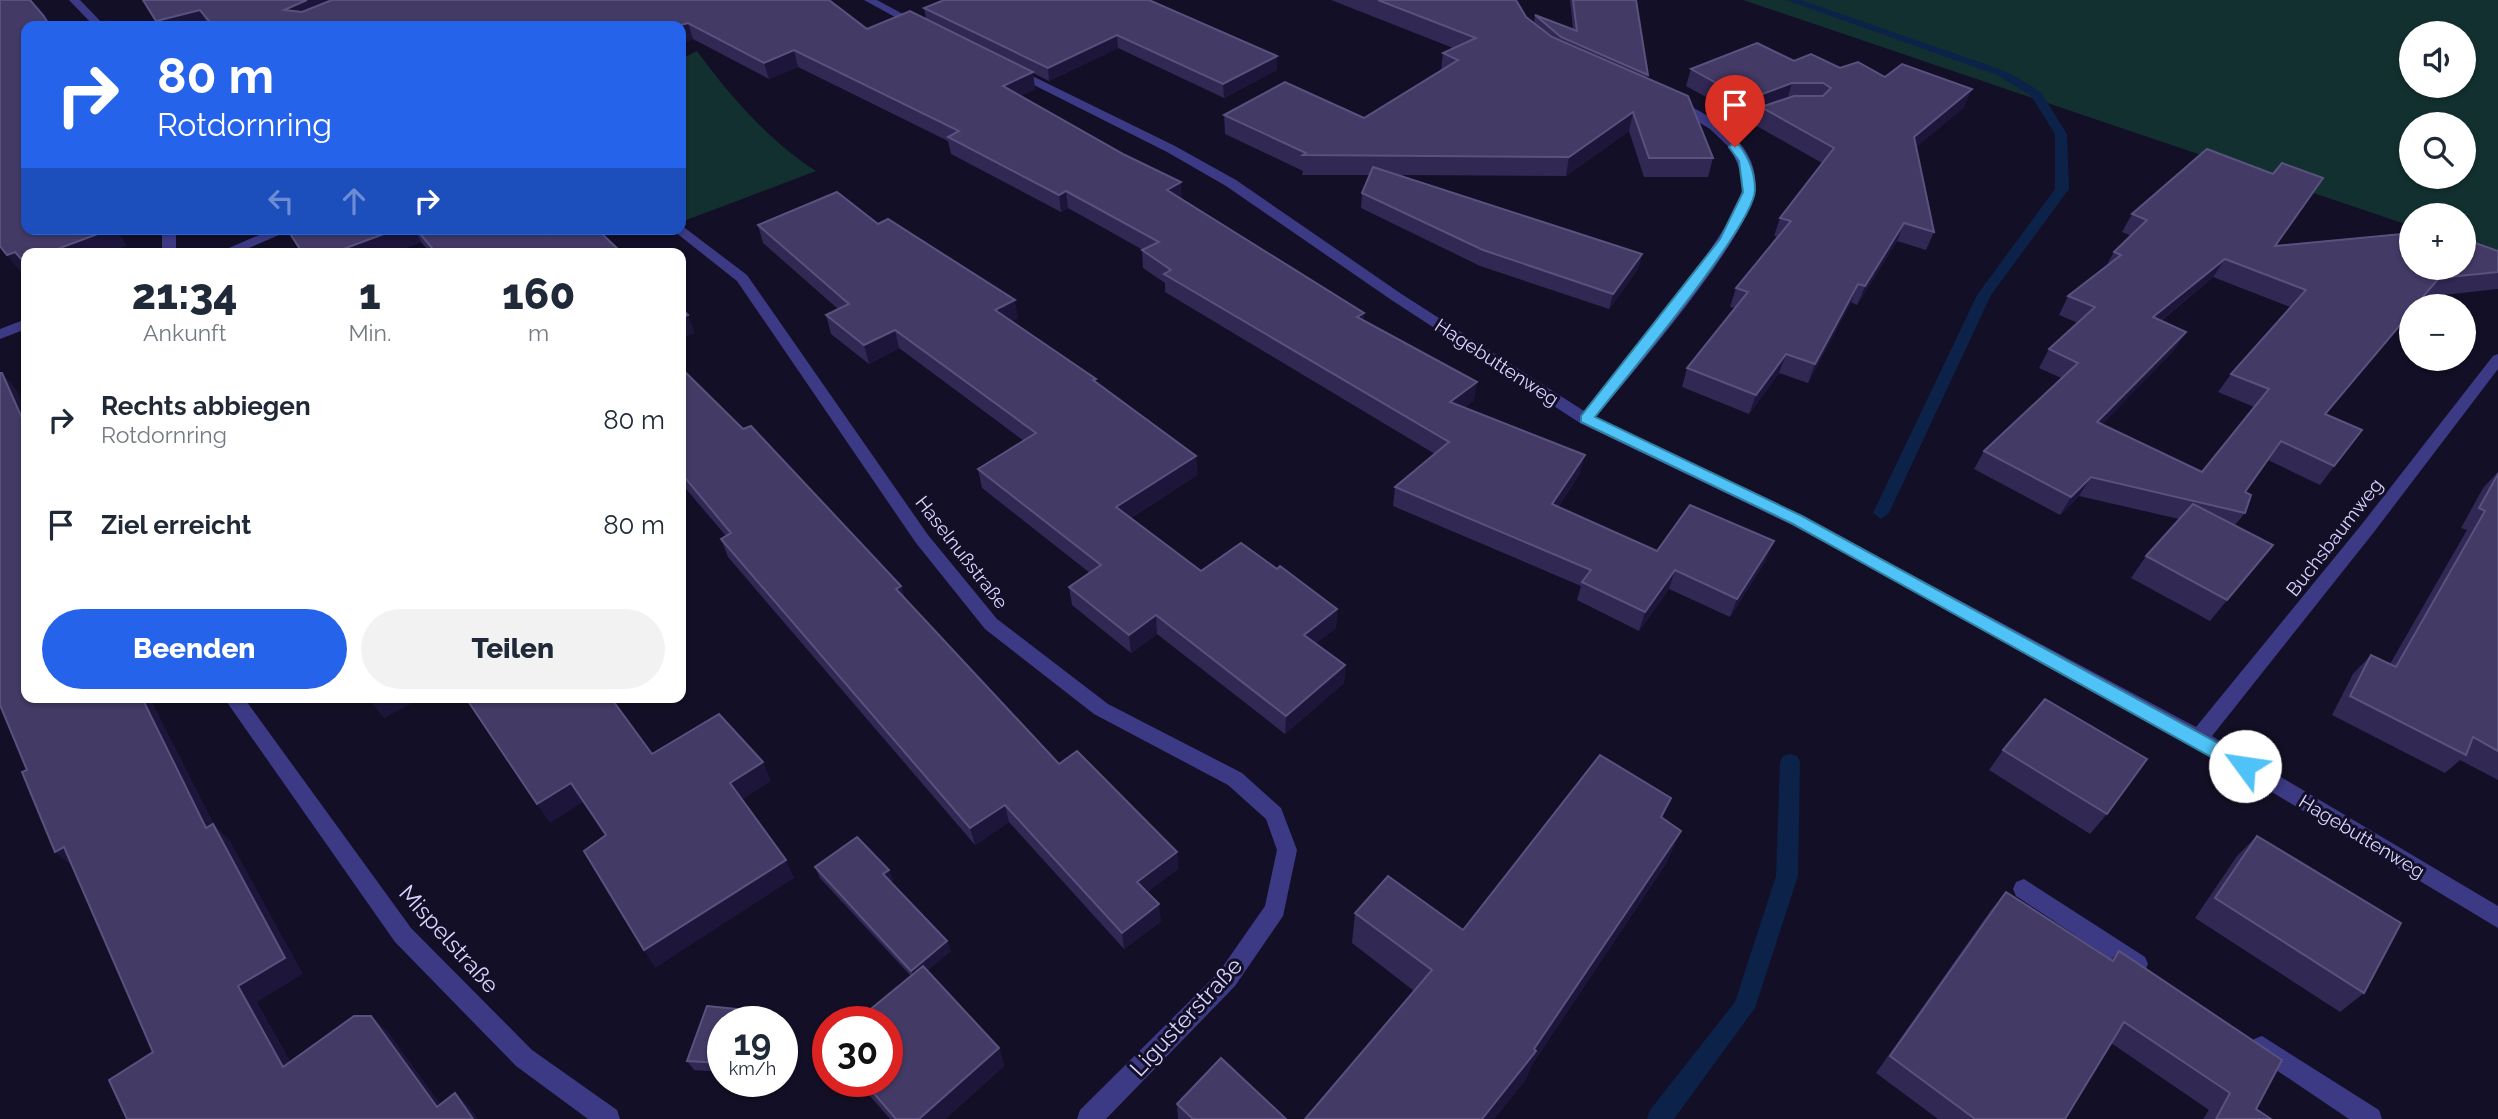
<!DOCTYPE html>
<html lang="de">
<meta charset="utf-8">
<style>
body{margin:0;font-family:Raleway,sans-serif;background:#f2f2f3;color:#1f2937;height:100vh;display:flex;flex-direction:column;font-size:26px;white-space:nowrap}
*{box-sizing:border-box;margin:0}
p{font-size:23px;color:#747a83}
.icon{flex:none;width:38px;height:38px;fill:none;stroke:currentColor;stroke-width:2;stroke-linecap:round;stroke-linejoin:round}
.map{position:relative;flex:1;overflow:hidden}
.panel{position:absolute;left:21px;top:248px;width:665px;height:455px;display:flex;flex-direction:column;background:#fff;border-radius:14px;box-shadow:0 2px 5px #0004}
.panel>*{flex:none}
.banner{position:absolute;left:21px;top:21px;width:665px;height:214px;border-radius:14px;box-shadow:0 2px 5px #0004;background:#2563eb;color:#fff;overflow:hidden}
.buttons{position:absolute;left:2399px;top:21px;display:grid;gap:14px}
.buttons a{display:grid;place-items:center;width:77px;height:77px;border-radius:50%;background:#fff;box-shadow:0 2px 5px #0004;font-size:35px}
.speed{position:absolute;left:707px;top:1006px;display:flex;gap:14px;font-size:35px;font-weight:700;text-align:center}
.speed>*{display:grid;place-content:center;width:91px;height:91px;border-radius:50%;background:#fff;box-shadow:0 2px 5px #0004;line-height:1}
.speed small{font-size:18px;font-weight:400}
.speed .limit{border:10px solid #d22;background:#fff;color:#111}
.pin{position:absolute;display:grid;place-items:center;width:60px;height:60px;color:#fff;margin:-72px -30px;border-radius:50% 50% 50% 0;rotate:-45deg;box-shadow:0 0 7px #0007}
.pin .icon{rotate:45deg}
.me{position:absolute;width:77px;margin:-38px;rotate:301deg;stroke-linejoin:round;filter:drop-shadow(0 0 5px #0008)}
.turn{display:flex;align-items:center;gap:24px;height:147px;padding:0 21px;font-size:32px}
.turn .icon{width:91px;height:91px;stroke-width:2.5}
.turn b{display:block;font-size:49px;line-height:60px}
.lanes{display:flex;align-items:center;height:66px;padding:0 21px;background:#0003;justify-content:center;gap:35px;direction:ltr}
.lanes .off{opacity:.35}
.eta{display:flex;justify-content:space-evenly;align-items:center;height:119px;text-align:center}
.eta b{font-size:42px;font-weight:800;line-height:49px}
.action{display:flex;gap:14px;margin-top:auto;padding:14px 21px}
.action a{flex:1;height:80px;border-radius:42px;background:#2563eb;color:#fff;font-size:28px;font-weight:800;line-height:80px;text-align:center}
.action a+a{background:#f2f2f3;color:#1f2937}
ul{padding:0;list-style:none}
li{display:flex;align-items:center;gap:21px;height:105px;padding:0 21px}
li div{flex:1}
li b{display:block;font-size:26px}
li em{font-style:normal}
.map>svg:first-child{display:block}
.green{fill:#12302f;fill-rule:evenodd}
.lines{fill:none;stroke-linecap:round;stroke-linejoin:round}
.stream{fill:#0c2248;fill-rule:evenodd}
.lane{fill:#3d3a85;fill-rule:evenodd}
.street{fill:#3d3a85;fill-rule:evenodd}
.wall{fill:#312854;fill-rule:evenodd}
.shaded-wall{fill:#1d163a}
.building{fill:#433a66;stroke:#5a527e;stroke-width:2;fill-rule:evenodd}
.route{fill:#4fc3f7;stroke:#337fa1;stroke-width:2}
.labels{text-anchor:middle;stroke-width:6;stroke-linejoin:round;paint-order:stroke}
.street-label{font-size:19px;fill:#d9d4ff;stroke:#130f26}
.near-street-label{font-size:23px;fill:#d9d4ff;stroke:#130f26}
</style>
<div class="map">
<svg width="2498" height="1119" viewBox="0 0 2498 1119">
<rect width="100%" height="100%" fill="#130f26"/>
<!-- green -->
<g class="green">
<path d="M 1743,0 L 2498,0 L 2498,255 L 2464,243 L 2464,215 L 2412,215 L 2411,226 ZM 2412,33 L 2464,33 L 2464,86 L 2412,86 ZM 2412,124 L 2464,124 L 2464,177 L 2412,177 Z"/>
<path d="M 697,51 C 729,95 770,142 816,171 L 681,222 L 681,59 Z"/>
</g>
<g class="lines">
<!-- stream -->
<g class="stream">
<polygon points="1786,0 1801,0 2005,71 2040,91 2067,134 2069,189 1991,295 1889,513 1881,519 1873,513 1977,295 2055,189 2055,134 2031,96 1997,75"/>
<polygon points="1790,754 1797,756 1800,762 1798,876 1755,1008 1674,1119 1647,1119 1650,1110 1735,1002 1776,876 1780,762 1783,756"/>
</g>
<!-- lane -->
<g class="lane">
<polygon points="1774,107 1784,110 1726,133 1716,130"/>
<polygon points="2024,879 2145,957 2148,964 2145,971 2137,974 2129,971 2016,896 2013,889 2016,882"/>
<polygon points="2262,1036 2379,1110 2382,1119 2349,1119 2254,1055 2250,1047 2254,1039"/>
</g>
<!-- street -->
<g class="street">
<polygon points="69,0 80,0 105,26 94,26"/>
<polygon points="864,0 877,0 925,26 915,28"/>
<path d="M 1010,69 L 1018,69 L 1175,146 L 1236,180 L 1403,295 L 1584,411 L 1699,267 L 1736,210 L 1742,190 L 1742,175 L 1731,149 L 1710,129 L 1669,104 L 1679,101 C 1713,116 1760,145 1755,189 C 1750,238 1631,374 1596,417 L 1802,516 L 2196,727 L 2362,524 L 2493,356 L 2498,354 L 2498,369 L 2374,532 L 2212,736 L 2498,906 L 2498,928 L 2192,744 L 1988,631 L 1790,524 L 1580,423 L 1393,301 L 1226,186 L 1167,152 L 1010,73 Z"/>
<polygon points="681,225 747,275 928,535 997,619 1108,704 1242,773 1281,808 1297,850 1283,916 1235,986 1106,1119 1077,1119 1080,1110 1219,972 1265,906 1277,850 1266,819 1228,785 1094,714 985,629 916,543 737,281 675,232 673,229 681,229"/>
<rect x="162" y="229" width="14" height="25"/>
<polygon points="273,229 293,229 235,254 215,254"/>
<polygon points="26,319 26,329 0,339 0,329"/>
<polygon points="224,698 244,698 411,928 532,1050 617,1110 620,1119 588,1119 516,1066 395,942"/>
</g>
</g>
<!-- wall -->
<g class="wall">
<polygon points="143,0 867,29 926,19 924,8 1277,56 1277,70 1224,98 1118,48 1049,81 1033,73 1035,89 1020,96 1182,199 1364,313 1363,320 1474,400 1464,408 1580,473 1558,507 1657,551 1766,560 1730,617 1669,589 1639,631 1577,600 1581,586 1393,506 1395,487 1435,454 1165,292 1165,283 1143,268 1142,250 1143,250 1068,208 1061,212 951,154 948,141 798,67 769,79 693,39 681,43 681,26 159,26"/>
<polygon points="1331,0 1516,0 1526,17 1534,23 1535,15 1573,29 1570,0 1636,0 1648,75 1647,78 1713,158 1708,177 1644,177 1629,131 1566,176 1397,175 1642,254 1638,269 1609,309 1480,266 1361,208 1362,193 1370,175 1302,175 1303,171 1225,134 1224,115 1364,118 1441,71 1443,53 1453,48"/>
<polygon points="1794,61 1885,77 1964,107 1916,147 1934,232 1926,250 1897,241 1857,305 1851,302 1808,383 1779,373 1749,414 1682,387 1687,368 1735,308 1730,307 1736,288 1778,237 1774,236 1780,218 1822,163 1755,125 1760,111 1742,117 1686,86 1691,69"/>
<path d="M 2311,196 L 2276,246 L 2498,251 L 2498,289 L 2425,297 L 2326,414 L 2362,430 L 2320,485 L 2268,460 L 2245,492 L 2245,513 L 2235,525 L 2256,566 L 2210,621 L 2131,578 L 2146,556 L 2179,519 L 2079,496 L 2060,515 L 1974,469 L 1984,451 L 2061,378 L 2039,368 L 2049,349 L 2078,323 L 2059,315 L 2068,296 L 2105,268 L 2114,252 L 2131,236 L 2122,232 L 2132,214 ZM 2213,277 L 2290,307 L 2231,374 L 2218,392 L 2254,407 L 2202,472 L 2102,424 L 2174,350 L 2186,332 L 2161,321 Z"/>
<polygon points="878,224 1018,318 1011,321 1096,379 1096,382 1196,456 1197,475 1131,518 1201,571 1277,569 1337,609 1336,628 1316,643 1345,665 1344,683 1285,734 1157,634 1131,653 1072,605 1069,587 1090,573 982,488 978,469 1024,441 899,348 869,364 831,334 826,315 838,309 763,243 758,225"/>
<polygon points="287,229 548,229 552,234 623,254 431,254 421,242 389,254 293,254 299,250"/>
<polygon points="681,368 901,586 905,599 1059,764 1177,852 1178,869 1147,892 1161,921 1124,949 1009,822 975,845 728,557 721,539 726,536 681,483"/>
<polygon points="2498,472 2498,780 2460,760 2445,773 2332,715 2353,674 2371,655 2390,664 2467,530 2461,528 2483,488"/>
<polygon points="2003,750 2107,814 2090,834 1989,770"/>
<polygon points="1663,819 1667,862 1531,1066 1526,1079 1494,1119 1305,1119 1414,991 1352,943 1355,913 1463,930"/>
<polygon points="2257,836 2364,993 2340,1012 2195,918 2237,856"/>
<polygon points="815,867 893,880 890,882 951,951 927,970 999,1048 1004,1066 945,1119 890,1119 858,1082 887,1082 911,976 820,878"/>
<polygon points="2006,892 2110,960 2119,951 2256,1109 2271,1119 2203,1119 2209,1110 2111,1043 2065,1119 1938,1119 1876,1073 1991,910"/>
<polygon points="707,1006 766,1012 771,1021 723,1022 723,1072 694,1070 687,1061"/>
<polygon points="1177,1104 1286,1119 1178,1119"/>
</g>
<!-- shaded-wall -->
<g class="shaded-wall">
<polygon points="307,0 353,0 293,26 284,10"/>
<polygon points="200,10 209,26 159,26 156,21"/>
<polygon points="688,23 693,39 681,43 681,26 677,26"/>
<polygon points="1117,35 1118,48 1049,81 1048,68"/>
<polygon points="794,50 798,67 769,79 764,63"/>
<polygon points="1277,56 1277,70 1224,98 1223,84"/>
<polygon points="1033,72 1035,89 1005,103 1003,86"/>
<polygon points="1792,83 1787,100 1761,107 1760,111 1742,117 1747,100"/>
<polygon points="1972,89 1964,107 1907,155 1914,137"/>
<polygon points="1633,112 1629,131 1566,176 1569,157"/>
<polygon points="2323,178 2311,196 2263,264 2275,246"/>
<polygon points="1181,182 1182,200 1167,190"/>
<polygon points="1066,191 1068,208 1061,212 1059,195"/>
<polygon points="1904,223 1897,241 1857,305 1865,286"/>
<polygon points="111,229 116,229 127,246 105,254 44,254"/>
<polygon points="397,229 415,229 421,242 389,254 330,254"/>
<polygon points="15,252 26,260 26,271 21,273 7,255"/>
<polygon points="1642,254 1638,269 1609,309 1613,294"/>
<polygon points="2225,259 2213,277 2142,336 2153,317"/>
<polygon points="1858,284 1851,302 1808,383 1815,364"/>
<polygon points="1015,300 1018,318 998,329 995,310"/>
<polygon points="2412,311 2412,312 2311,432 2325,414"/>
<polygon points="1364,313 1363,331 1357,317"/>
<polygon points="688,315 695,333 681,339 681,318"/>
<polygon points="895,330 899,348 869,364 864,345"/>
<polygon points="2186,332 2174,350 2086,441 2097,422"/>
<polygon points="1786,354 1779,373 1749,414 1756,395"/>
<polygon points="2,373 17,391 26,410 26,427"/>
<polygon points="1477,382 1474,400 1447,421 1450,402"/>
<polygon points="1585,455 1580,473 1547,523 1552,504"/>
<polygon points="1196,456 1197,475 1118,526 1116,507"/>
<polygon points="2091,477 2079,496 2060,515 2071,497"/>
<polygon points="1774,541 1766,560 1730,617 1737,599"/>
<polygon points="2273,545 2256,566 2210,621 2227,600"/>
<polygon points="1675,570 1669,589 1639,631 1645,612"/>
<polygon points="901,586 906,604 896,589"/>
<polygon points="1337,609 1336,628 1303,653 1304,635"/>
<polygon points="1156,615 1157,634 1131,653 1129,635"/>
<polygon points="1345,665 1344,683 1285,734 1286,716"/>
<polygon points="142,698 150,698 215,826 230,841 303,974 257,1002 302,1082 283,1067 238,986 206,828"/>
<polygon points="370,698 422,698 384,718 369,699"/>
<polygon points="763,762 771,781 740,801 730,783"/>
<polygon points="571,783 583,802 550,823 537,804"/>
<polygon points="1671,798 1658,830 1661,817"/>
<polygon points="1005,805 1009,822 975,845 970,828"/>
<polygon points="1681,831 1667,862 1531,1066 1526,1079 1494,1119 1482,1119 1534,1049"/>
<polygon points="64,847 76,869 55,852"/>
<polygon points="1177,852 1178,869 1139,898 1137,882"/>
<polygon points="786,860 794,878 655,968 644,950"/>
<polygon points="889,870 893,880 887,884 883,874"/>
<polygon points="1159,904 1161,921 1124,949 1122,933"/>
<polygon points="947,941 951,951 915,981 911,971"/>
<polygon points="766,1012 771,1021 771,1022 762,1022"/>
<polygon points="371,1016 388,1032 451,1119 437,1107"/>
<polygon points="999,1048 1004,1066 945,1119 919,1119"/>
<polygon points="455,1093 470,1108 478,1119 473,1119"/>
</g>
<!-- building -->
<g class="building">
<polygon points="0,0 30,0 43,15 50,26 26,26 26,229 111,229 44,254 26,254 26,260 23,261 15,252 7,255 0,246"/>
<polygon points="143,0 307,0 284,10 302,12 332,0 829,0 867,29 910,11 1033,72 1003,86 1125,155 1181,182 1167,190 1364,313 1357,317 1477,382 1450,402 1585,455 1552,504 1657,551 1690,505 1774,541 1737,599 1675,570 1645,612 1582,582 1591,570 1395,487 1449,442 1164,274 1171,270 1142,250 1159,242 1066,191 1059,195 948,137 959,131 794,50 764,63 688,23 677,26 213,26 200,10 156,21"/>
<polygon points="944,0 1149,0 1277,56 1223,84 1117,35 1048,68 924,8"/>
<polygon points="1378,0 1516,0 1526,17 1552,37 1688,96 1713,158 1649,158 1633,112 1569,157 1303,155 1306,153 1224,115 1285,82 1364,118 1458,60 1443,53 1476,38"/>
<polygon points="1573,0 1636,0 1648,75 1561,37 1535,15 1577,31"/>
<polygon points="1757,43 1794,61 1811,54 1840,68 1858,62 1885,77 1902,64 1972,89 1914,137 1934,232 1904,223 1865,286 1858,284 1815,364 1786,354 1756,395 1687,368 1748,292 1736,288 1791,221 1780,218 1834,148 1761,107 1794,96 1823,96 1831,88 1823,83 1792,83 1747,100 1691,69"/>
<path d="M 2207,149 L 2273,174 L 2282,163 L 2323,178 L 2275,246 L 2412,233 L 2412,268 L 2464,268 L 2464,239 L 2498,251 L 2498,272 L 2439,278 L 2415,306 L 2412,306 L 2412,311 L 2325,414 L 2362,430 L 2334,466 L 2281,441 L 2245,492 L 2251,495 L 2245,513 L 2091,477 L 2071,497 L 1984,451 L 2078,363 L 2049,349 L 2095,307 L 2068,296 L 2121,255 L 2114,252 L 2147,220 L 2132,214 ZM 2225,259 L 2306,290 L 2231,374 L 2269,389 L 2202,472 L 2097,422 L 2186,332 L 2153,317 Z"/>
<polygon points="1373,167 1642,254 1613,294 1483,250 1362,193"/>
<polygon points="837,192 878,224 888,219 1015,300 995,310 1096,379 1093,380 1196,456 1116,507 1201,571 1241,543 1277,569 1280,566 1337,609 1304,635 1345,665 1286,716 1156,615 1129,635 1069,587 1101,565 978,469 1036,433 895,330 864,345 826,315 849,304 758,225"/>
<polygon points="287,229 397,229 330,254 293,254 300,249"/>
<polygon points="416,229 548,229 552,234 563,229 597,229 623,254 437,254"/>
<polygon points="252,250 255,254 243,254"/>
<polygon points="681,308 688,315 681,318"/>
<polygon points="681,368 743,429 751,426 901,586 896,589 1059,764 1077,751 1177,852 1137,882 1159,904 1122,933 1005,805 970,828 721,539 731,533 681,473"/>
<polygon points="0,373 2,373 26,427 26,698 142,698 206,828 213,824 285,958 238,986 283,1067 354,1016 371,1016 437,1107 455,1093 473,1119 127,1119 109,1080 153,1052 64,847 55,852 22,772 27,770 0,705"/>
<polygon points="2498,474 2498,751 2473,737 2466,755 2350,696 2371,655 2396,667 2485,511 2479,508"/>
<polygon points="2193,504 2273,545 2227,600 2146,556"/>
<polygon points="466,698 611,698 652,754 719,714 763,762 730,783 786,860 644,950 584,851 606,835 571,783 537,804"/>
<polygon points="2045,699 2147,759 2107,814 2003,750"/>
<polygon points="1600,755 1671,798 1661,817 1681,831 1534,1049 1536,1051 1482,1119 1305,1119 1432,970 1355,913 1388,876 1463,930"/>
<polygon points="2257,836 2401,923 2364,993 2215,898"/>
<polygon points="857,837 889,870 883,874 947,941 911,971 815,867"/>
<polygon points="2006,892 2113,961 2119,951 2282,1060 2256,1109 2271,1119 2216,1119 2230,1093 2124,1022 2065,1119 1975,1119 1890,1056"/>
<polygon points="923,966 999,1048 919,1119 896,1119 864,1082 887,1082 887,1022 855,1022"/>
<polygon points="707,1006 766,1012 762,1022 723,1022 723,1063 687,1061"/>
<polygon points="1221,1058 1286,1119 1193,1119 1177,1104"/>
</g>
<!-- route -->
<path class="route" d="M 1731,145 L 1739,145 C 1749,158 1755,172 1755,190 C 1754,226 1624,380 1595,417 L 1802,516 L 2251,761 L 2254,766 L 2251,772 L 2238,772 L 1791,523 L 1581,422 L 1581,416 L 1720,239 L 1743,192 L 1739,161 L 1729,147 Z"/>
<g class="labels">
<!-- street labels -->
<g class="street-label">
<text transform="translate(1497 362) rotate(33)" y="7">Hagebuttenweg</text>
<text transform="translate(2334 537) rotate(-52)" y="7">Buchsbaumweg</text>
<text transform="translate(962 552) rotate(52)" y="7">Haselnußstraße</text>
<text transform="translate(2362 836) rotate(31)" y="7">Hagebuttenweg</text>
</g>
<!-- near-street labels -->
<g class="near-street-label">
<text transform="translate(449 939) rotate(48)" y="8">Mispelstraße</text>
<text transform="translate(1186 1017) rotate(-47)" y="8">Ligusterstraße</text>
</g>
</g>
</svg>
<div class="buttons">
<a><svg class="icon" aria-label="sound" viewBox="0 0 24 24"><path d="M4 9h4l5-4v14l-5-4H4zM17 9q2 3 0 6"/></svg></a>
<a><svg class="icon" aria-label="search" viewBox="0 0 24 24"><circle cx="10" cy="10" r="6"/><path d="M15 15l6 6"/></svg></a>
<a>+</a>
<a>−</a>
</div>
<div class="speed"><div>19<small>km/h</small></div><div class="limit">30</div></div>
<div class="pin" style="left:1735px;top:147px;background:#d93025"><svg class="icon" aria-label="arrive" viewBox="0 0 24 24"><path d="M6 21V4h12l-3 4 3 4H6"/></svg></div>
<svg class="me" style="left:2245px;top:766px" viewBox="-20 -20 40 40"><circle r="19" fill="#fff"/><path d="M0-13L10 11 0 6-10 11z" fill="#4fc3f7"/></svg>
<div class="banner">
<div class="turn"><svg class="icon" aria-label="right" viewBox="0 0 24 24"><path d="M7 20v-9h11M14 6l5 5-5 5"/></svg><div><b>80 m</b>Rotdornring</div></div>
<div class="lanes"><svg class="icon off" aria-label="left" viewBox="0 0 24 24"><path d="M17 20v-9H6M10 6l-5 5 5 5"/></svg><svg class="icon off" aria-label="ahead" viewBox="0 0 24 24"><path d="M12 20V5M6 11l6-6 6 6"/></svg><svg class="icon" aria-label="right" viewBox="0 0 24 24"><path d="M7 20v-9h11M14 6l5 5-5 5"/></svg></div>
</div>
<section class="panel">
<div class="eta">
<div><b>21:34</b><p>Ankunft</p></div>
<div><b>1</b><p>Min.</p></div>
<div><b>160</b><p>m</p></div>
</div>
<ul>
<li><svg class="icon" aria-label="right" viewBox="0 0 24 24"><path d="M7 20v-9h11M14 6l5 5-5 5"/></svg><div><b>Rechts abbiegen</b><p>Rotdornring</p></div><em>80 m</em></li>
<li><svg class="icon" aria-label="arrive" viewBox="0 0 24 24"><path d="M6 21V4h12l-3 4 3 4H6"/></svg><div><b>Ziel erreicht</b></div><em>80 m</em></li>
</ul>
<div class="action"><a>Beenden</a><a>Teilen</a></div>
</section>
</div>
